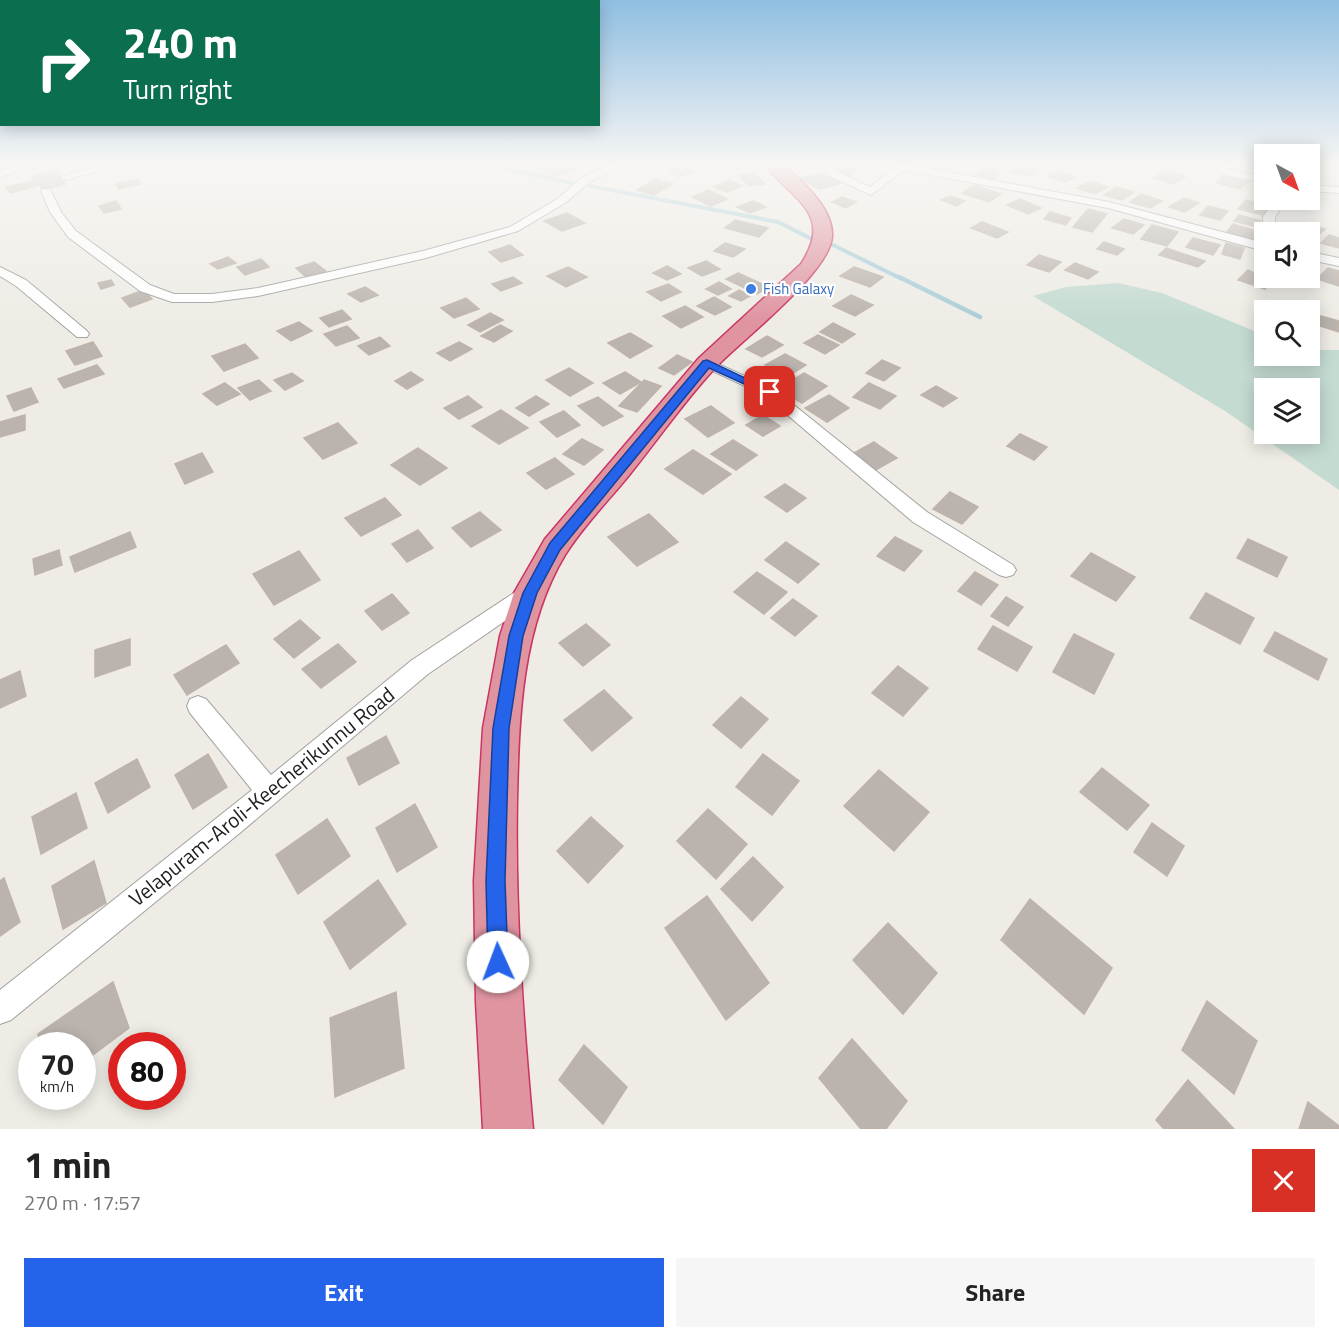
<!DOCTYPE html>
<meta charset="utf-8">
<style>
body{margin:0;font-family:"Titillium Web",sans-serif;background:#f6f6f6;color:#222;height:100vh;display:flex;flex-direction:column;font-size:22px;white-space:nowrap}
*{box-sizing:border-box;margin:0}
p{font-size:20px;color:#767676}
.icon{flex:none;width:33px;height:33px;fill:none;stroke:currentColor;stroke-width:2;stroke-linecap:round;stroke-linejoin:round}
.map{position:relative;height:1129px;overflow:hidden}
.sheet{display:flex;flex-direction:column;background:#fff;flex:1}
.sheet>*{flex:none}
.guide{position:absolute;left:0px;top:0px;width:600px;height:126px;box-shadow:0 3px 15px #0003;background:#0b6e4f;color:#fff;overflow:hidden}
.needle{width:39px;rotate:139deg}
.tools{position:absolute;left:1254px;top:144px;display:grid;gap:12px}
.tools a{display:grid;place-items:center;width:66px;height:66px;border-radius:0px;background:#fff;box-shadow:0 3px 15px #0003;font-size:30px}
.speed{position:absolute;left:18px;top:1032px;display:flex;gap:12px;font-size:30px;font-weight:700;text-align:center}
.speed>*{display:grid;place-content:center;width:78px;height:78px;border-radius:50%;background:#fff;box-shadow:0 3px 15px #0003;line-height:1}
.speed small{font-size:15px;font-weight:400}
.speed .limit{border:9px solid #d22;background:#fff;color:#111}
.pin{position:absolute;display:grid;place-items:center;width:51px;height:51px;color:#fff;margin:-26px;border-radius:12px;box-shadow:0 3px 9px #0006}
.me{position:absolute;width:66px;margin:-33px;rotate:358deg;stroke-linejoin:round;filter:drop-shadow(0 0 4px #0008)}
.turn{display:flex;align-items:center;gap:21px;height:126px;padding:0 24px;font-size:27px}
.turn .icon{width:78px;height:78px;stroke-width:2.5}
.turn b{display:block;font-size:42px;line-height:51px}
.round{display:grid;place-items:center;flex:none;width:63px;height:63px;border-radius:0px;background:#f6f6f6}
.head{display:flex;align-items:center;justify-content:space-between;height:102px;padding:0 24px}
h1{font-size:36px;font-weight:700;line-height:45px}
.action{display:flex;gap:12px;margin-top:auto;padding:12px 24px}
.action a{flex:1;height:69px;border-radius:0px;background:#2563eb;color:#fff;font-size:24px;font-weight:700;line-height:69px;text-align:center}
.action a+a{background:#f6f6f6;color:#222}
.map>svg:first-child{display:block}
.wetland{fill:#c4dbd1;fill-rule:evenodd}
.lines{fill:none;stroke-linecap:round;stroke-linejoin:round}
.stream-far1{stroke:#aacdd8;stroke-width:4}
.stream{stroke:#aacdd8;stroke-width:4.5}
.building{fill:#bbb4ae;stroke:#bfb3a9;stroke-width:1.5}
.minor-casing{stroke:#a2a2a2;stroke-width:2}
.highway-casing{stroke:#cb3464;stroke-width:3}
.minor{fill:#fff;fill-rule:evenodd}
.highway{fill:#df94a0;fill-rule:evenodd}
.route{fill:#2563eb;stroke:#184099;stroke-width:1.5}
.shop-dot{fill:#3f7fe0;stroke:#fff;stroke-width:2}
.labels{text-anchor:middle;stroke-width:4.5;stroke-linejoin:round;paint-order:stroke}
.far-shop-label{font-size:15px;fill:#366cbe;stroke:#fff;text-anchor:start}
.near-street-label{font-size:21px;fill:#1e1e1e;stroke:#fff}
</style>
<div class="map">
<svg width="1339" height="1129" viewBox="0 0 1339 1129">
<rect width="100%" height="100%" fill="#eeece5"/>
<!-- wetland -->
<path class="wetland" d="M 1118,283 L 1162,293 L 1264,335 L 1264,356 L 1310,356 L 1310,350 L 1339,350 L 1339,490 L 1225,411 L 1033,296 L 1066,287 ZM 1264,388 L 1310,388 L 1310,434 L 1264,434 Z"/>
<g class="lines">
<!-- stream-far1 -->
<g class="stream-far1">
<polyline points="480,163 571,183"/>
<polyline points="590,186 778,222 810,238"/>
<polyline points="833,245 902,279"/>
</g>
<!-- stream -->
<polyline class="stream" points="899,277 980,317"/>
</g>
<!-- building -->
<g class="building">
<polygon points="726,163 735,163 742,166 729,170 718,165"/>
<polygon points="833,163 847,163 860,165 852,175 846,176"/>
<polygon points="927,163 939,163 950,165 944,171 923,167"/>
<polygon points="1014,163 1018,163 1037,166 1033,176 1010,172"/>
<polygon points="1238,163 1264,163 1264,170"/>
<polygon points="564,164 576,170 556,176 544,170"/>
<polygon points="682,166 694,171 680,176 668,171"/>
<polygon points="983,168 1000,171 994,179 977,175"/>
<polygon points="55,170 66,184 43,190 40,185 10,193 6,187 34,181 32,178 35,175"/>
<polygon points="1165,170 1186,176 1174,184 1153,178"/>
<polygon points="1058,171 1076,177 1065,182 1047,176"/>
<polygon points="755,173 765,184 749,186 739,175"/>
<polygon points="821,174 841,183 820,189 798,178"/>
<polygon points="1225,175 1248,182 1239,189 1216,183"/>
<polygon points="138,179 141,184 119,189 116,184"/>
<polygon points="656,179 673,184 654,195 637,190"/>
<polygon points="729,180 742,186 727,192 714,187"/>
<polygon points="1090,181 1108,187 1095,194 1077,188"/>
<polygon points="974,185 1001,194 989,202 962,193"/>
<polygon points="1116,187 1134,192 1122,200 1104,195"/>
<polygon points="1257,187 1264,188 1264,199 1255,197"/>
<polygon points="708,190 727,199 711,206 692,197"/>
<polygon points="1141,194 1162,201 1150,208 1130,202"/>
<polygon points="950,196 965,201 956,206 941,200"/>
<polygon points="842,197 856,202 846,208 832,202"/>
<polygon points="1184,198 1199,203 1184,212 1169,207"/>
<polygon points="1020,199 1041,208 1028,214 1007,205"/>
<polygon points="1246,200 1270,206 1263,215 1238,209"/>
<polygon points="1292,200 1308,200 1318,202 1311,209 1289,202"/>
<polygon points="116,201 121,209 104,213 99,206"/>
<polygon points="753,201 766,207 750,213 737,207"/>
<polygon points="1208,206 1228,211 1220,220 1200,215"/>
<polygon points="1088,209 1107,214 1092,232 1073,227"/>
<polygon points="1050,212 1071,218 1066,225 1044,219"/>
<polygon points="567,213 585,223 562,231 544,221"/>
<polygon points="1239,215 1261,221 1256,227 1234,221"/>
<polygon points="1124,219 1144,225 1133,234 1112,228"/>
<polygon points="735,220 768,228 759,237 725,228"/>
<polygon points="982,222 1008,232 997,238 971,228"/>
<polygon points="1233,224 1260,232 1254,239 1227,232"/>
<polygon points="1306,224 1325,229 1314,239 1310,238 1310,232 1296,232"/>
<polygon points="1152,225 1178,232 1167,246 1141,239"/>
<polygon points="1329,235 1339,238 1339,248 1321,243"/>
<polygon points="1193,238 1220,245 1213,255 1186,247"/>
<polygon points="1104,242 1124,249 1117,255 1097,249"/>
<polygon points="725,243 745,249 733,257 714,251"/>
<polygon points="1226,243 1244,248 1240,259 1222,254"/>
<polygon points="510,245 523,255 501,262 489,252"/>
<polygon points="1166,248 1205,261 1198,267 1159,255"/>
<polygon points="1039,255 1061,262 1049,272 1027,265"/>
<polygon points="228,257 236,263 218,269 210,264"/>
<polygon points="261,259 269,267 245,275 237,267"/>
<polygon points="706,261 720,269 702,276 688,268"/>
<polygon points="314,262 326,271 307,278 296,268"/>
<polygon points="1075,263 1098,272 1088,279 1065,270"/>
<polygon points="667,266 681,274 667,280 653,273"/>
<polygon points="568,267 587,277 566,287 547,276"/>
<polygon points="854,267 883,277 870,287 840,276"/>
<polygon points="1328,268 1339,271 1339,286 1317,279"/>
<polygon points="1248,270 1264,278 1273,279 1265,289 1238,280"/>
<polygon points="738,273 769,287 757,294 726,279"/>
<polygon points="513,277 522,283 501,291 492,284"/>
<polygon points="111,280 114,285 101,289 98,283"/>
<polygon points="719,282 731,289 718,295 706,289"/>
<polygon points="668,284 681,292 661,301 647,292"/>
<polygon points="365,287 378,295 361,302 348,294"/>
<polygon points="143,290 152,299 130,307 122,298"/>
<polygon points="739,290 750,296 741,301 729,296"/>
<polygon points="851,295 873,305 855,316 833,306"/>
<polygon points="714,297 731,307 715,315 697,306"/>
<polygon points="466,298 479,309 454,318 441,308"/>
<polygon points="685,306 703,317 681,328 663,316"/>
<polygon points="342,310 351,319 329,327 320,318"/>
<polygon points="490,313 503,320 480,332 468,325"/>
<polygon points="1321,316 1339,321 1339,332 1317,325"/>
<polygon points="299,322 312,331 291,341 277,331"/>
<polygon points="833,323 855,334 842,343 820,332"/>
<polygon points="500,325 512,331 494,342 481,336"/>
<polygon points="347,326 359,338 336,346 324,334"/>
<polygon points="630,333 652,346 630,358 608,343"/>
<polygon points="818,335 839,345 825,354 804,343"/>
<polygon points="767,336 783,345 762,357 746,349"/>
<polygon points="380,337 390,346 369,355 358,346"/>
<polygon points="93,342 102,356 75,365 66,351"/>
<polygon points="459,342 472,349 450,361 437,353"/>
<polygon points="245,344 258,358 224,371 212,356"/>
<polygon points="785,354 806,365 787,377 765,365"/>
<polygon points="677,355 692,362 674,375 659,368"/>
<polygon points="882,360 900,368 884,381 866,373"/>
<polygon points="97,365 104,374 64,388 58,379"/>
<polygon points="569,368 593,383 570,396 546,380"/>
<polygon points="411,372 423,380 407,389 395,381"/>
<polygon points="625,372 641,382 620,394 603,383"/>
<polygon points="292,373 303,381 285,390 274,380"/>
<polygon points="804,373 827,386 802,403 778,389"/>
<polygon points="259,380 271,391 250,400 238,388"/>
<polygon points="644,380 661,386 637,412 619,406"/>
<polygon points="225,383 240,394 217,405 203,394"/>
<polygon points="869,383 896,396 880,409 853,397"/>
<polygon points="936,386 957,398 943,407 921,395"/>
<polygon points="31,388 38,402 14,411 7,396"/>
<polygon points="829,395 849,408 827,422 805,408"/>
<polygon points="468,396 482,407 459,419 444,408"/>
<polygon points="536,396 549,404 529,416 516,408"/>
<polygon points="598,397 623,416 603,426 578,406"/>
<polygon points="711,406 734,423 708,437 685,419"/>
<polygon points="501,410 528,428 499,444 472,426"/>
<polygon points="564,411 580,425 557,437 540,422"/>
<polygon points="25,415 25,430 0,437 0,422"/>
<polygon points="763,415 780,426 763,436 746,425"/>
<polygon points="338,423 357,443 323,459 304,438"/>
<polygon points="1020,434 1047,447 1034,460 1007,446"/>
<polygon points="582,439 603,450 584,465 563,454"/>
<polygon points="733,440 757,455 736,470 711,454"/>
<polygon points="874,442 897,458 872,472 850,455"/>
<polygon points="418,448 447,468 420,485 391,465"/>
<polygon points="693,450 731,474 703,494 665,469"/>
<polygon points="202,453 213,472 185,484 175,464"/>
<polygon points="555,458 574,474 546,489 527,473"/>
<polygon points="785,484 806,498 787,512 765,497"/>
<polygon points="950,492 978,507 962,524 933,509"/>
<polygon points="385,498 401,515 361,536 345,518"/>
<polygon points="480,512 501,530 471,547 452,528"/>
<polygon points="649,514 678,542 637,566 608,537"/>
<polygon points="418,530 433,548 407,562 392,544"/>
<polygon points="130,532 136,547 75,572 70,557"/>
<polygon points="895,537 922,551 904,571 877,556"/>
<polygon points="1248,539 1287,557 1277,577 1237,558"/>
<polygon points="786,542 819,564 798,583 765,560"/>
<polygon points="59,550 62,565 35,575 33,559"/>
<polygon points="299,551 320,580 274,605 253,574"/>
<polygon points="1091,553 1135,577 1116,601 1071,576"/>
<polygon points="757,572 787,592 764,614 734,592"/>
<polygon points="975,572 998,585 981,605 958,591"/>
<polygon points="1206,593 1254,618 1240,644 1190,618"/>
<polygon points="392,594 409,613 382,630 365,611"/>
<polygon points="1006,597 1023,607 1008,626 991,616"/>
<polygon points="793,599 817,616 795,636 771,618"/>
<polygon points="300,620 320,638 294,658 274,639"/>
<polygon points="586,624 610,645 583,666 559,643"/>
<polygon points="993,626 1032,647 1017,671 978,649"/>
<polygon points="1275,632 1327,659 1318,680 1264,651"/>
<polygon points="1074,634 1114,654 1094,694 1053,672"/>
<polygon points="130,639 130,665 95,677 95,650"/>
<polygon points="338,644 356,662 321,688 302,669"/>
<polygon points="226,645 239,663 187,695 174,675"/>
<polygon points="898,666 928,688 903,716 872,693"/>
<polygon points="20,671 26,696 0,708 0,680"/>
<polygon points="604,690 632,718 592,751 564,720"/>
<polygon points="741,697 768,719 741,748 713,725"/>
<polygon points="386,736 399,763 359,785 347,758"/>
<polygon points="208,754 227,787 193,809 175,775"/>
<polygon points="763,754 799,781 772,815 736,787"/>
<polygon points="137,759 150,787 108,813 95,783"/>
<polygon points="1102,768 1149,805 1127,830 1080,792"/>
<polygon points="879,770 929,812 894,851 844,806"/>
<polygon points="76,793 87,828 41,854 32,817"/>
<polygon points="415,804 437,847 397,872 376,828"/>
<polygon points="708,809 747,844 716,879 677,841"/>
<polygon points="591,817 623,846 588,883 557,851"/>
<polygon points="327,819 350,856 298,894 276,855"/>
<polygon points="1152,823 1184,846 1167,876 1134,852"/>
<polygon points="753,857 783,887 752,921 721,889"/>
<polygon points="94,861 106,903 63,929 52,886"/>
<polygon points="4,878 20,922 0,936 0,881"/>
<polygon points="378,880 406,924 350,969 324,922"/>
<polygon points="707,896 769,983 726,1020 665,928"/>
<polygon points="1030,899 1112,968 1084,1014 1001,940"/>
<polygon points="888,923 937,973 903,1014 853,960"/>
<polygon points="113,982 129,1028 82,1063 82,1046 41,1046 38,1034"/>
<polygon points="396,992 404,1068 335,1097 330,1018"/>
<polygon points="1207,1001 1257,1041 1234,1094 1182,1050"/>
<polygon points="852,1039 907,1101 886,1129 861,1129 819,1078"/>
<polygon points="584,1045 627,1087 603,1124 559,1080"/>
<polygon points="1188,1080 1234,1129 1164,1129 1156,1120"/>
<polygon points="1308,1102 1339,1126 1339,1129 1299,1129"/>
</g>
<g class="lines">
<defs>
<g id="minor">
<polygon points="28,163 43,163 0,177 0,171"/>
<polygon points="110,163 126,163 65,180 60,177"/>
<polygon points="614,163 626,163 591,181 565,203 518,231 426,258 258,296 212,302 172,302 140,291 68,237 50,212 41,191 42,189 50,189 61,212 76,231 150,285 174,294 212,294 258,288 423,251 510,227 557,199 583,177"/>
<polygon points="816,163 827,163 840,173 870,187 894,168 879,165 878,163 911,163 910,165 1109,202 1264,243 1264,251 1108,208 904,170 871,195 832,177"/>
<polygon points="1223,163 1234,163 1229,170 1264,177 1264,183 1221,174 1218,167"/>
<polygon points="1310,185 1339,187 1339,193 1310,191"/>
<polygon points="1275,200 1286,200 1275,217 1275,232 1264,234 1263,217"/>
<polygon points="1310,252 1339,258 1339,266 1310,260"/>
<polygon points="0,267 26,280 87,331 89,334 87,337 77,337 16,286 0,276"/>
<polygon points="707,359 774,389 927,512 1013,565 1016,570 1013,575 1006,577 999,575 913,522 764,395 702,366 700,363 702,360"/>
<polygon points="530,585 537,587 540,593 537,599 428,674 241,832 11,1020 0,1024 0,990 252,790 190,713 187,706 190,699 198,696 206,699 271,775 412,660 523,587"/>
</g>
<path id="highway" d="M 764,163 L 781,163 C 800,180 834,207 832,237 C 829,273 743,339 716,367 C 685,400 659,438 630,474 C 609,500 583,526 565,555 C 521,628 519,718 517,800 C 515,910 523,1019 533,1129 L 483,1129 L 476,1002 L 474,881 L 483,728 L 500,636 L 514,593 L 545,539 L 699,358 L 801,264 C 835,212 791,200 764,163 Z"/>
</defs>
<!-- minor casing -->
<use href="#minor" class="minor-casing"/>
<!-- highway casing -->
<use href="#highway" class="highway-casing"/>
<!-- minor -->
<use href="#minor" class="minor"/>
<!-- highway -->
<use href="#highway" class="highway"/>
</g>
<!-- sky -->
<linearGradient id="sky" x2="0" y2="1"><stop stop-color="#8fbee2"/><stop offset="0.51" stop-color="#f7f6f3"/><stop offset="1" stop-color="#f7f6f3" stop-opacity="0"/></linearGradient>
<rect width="1339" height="321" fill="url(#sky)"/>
<!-- route -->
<polygon class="route" points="707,360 775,392 770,395 766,394 709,368 560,550 537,593 523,636 509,728 505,881 508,962 505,969 498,972 491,969 488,962 486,881 493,728 509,636 523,593 550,543 703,361"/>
<!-- markers -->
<circle class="shop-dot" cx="751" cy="289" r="6"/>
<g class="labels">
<!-- far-shop labels -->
<g class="far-shop-label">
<text x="763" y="294">Fish Galaxy</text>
</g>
<!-- near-street labels -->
<g class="near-street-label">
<text transform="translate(262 797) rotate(-39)" y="7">Velapuram-Aroli-Keecherikunnu Road</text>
</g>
</g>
</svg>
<div class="tools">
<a><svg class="needle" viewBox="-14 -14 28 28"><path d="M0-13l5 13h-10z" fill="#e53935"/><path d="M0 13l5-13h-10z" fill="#767676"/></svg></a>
<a><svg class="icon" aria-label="sound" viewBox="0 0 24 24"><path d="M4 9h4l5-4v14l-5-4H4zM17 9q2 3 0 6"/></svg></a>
<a><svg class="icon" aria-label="search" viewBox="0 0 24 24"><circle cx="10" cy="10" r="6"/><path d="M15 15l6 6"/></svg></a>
<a><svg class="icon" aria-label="layers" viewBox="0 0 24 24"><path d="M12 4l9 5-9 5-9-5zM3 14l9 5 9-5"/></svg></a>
</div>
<div class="speed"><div>70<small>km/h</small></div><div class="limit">80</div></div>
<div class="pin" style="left:770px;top:392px;background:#d93025"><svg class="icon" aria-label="arrive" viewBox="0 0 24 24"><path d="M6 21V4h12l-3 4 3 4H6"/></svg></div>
<svg class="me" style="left:498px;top:962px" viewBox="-20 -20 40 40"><circle r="19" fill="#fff"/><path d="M0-13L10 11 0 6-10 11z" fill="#2563eb"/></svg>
<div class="guide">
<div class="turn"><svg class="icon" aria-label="right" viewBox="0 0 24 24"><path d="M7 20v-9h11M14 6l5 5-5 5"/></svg><div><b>240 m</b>Turn right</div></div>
</div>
</div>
<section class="sheet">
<div class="head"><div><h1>1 min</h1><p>270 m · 17:57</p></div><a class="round" style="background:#d93025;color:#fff"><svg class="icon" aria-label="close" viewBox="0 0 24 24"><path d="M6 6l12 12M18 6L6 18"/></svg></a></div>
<div class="action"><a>Exit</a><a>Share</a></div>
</section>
